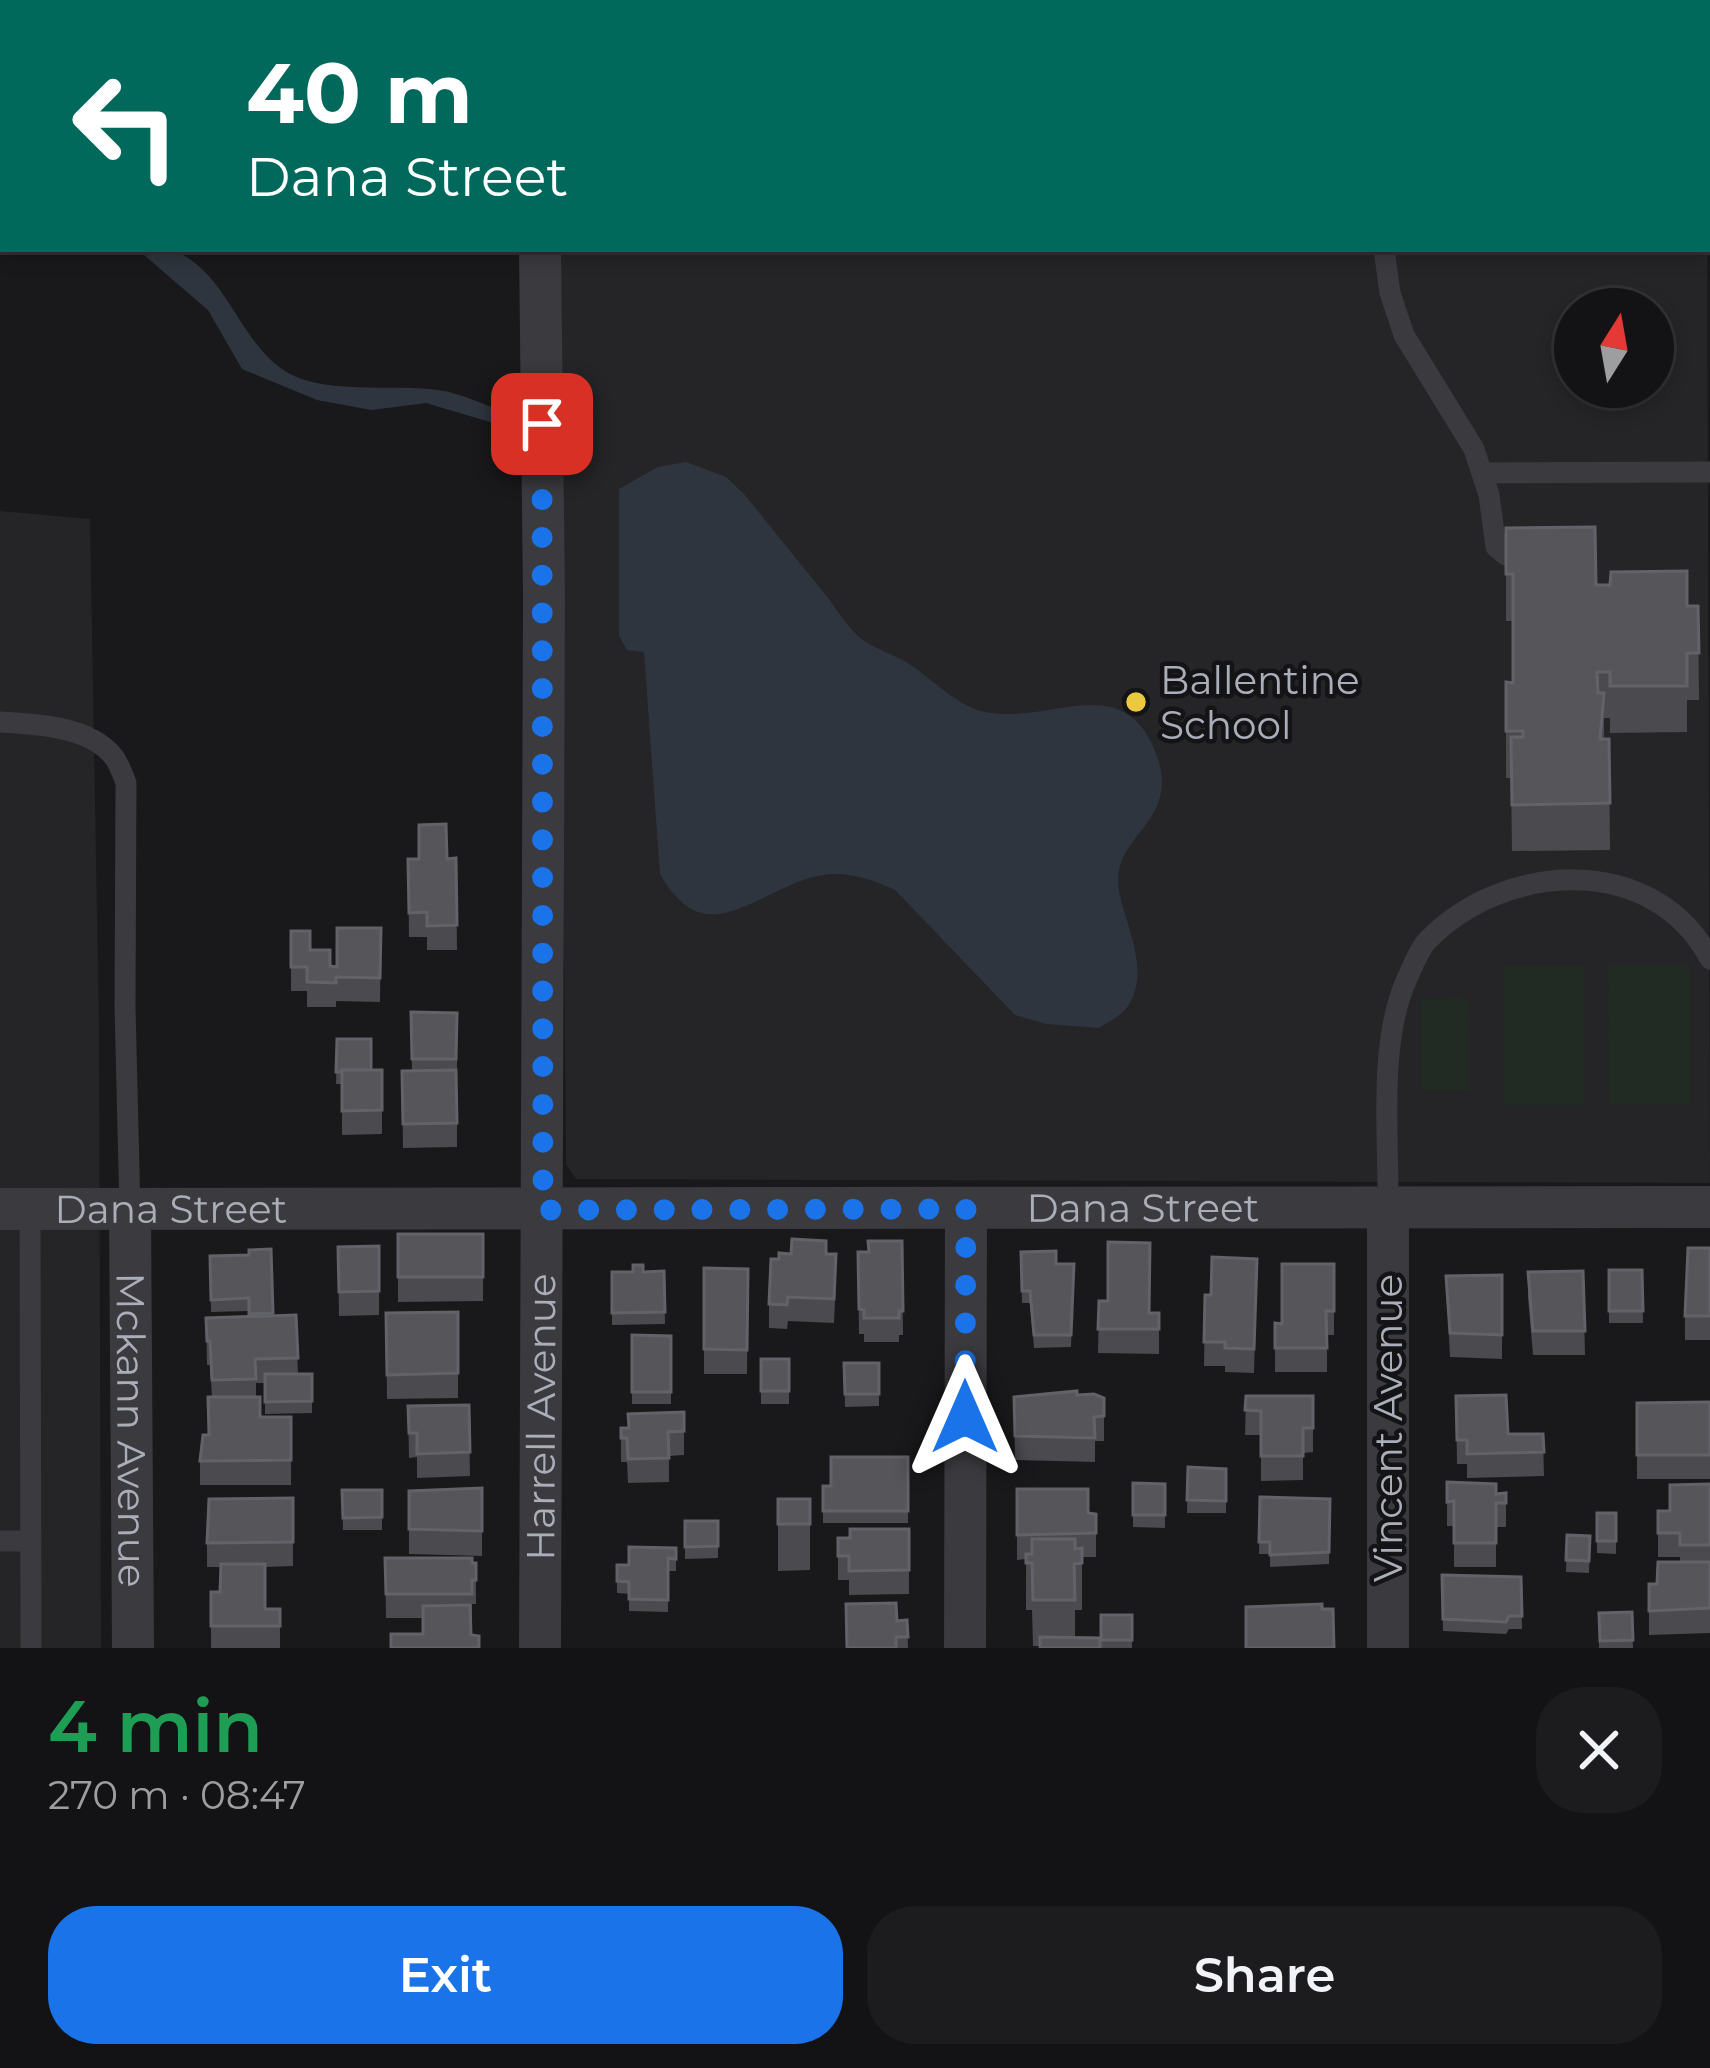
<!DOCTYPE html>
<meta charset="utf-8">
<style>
body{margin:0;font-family:Montserrat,sans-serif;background:#1c1b1d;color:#f1f3f6;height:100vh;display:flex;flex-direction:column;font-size:45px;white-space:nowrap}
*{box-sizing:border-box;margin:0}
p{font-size:39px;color:#9d9ea0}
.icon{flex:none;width:66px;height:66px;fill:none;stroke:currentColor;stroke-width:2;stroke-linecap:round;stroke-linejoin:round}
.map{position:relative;height:1648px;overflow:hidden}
.details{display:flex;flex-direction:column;background:#131214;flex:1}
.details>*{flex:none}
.guide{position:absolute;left:0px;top:0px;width:1710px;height:252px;box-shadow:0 6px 18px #0003,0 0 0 3px #323234;background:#00695c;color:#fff;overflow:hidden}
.needle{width:78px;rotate:11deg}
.tools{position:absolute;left:1554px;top:288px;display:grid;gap:24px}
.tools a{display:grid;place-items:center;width:120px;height:120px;border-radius:50%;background:#131214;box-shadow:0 6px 18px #0003,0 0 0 3px #323234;font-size:60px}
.pin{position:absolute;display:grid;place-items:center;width:102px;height:102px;color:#fff;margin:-51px;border-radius:24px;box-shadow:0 6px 18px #0006}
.me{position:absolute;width:132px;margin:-66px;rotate:0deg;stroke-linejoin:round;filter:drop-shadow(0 0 9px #0008)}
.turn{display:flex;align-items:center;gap:42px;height:252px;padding:0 48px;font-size:54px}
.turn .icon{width:156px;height:156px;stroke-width:2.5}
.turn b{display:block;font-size:84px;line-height:102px}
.round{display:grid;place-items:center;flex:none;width:126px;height:126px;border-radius:48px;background:#1c1b1d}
.summary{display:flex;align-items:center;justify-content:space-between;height:204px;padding:0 48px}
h1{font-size:72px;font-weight:600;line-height:90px;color:#1e9e55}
.primary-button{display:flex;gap:24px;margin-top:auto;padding:24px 48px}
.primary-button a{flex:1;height:138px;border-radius:48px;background:#1a73e8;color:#fff;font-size:48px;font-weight:600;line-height:138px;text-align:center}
.primary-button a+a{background:#1c1b1d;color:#f1f3f6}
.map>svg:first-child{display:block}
.built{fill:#252427;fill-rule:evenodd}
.green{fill:#222a24}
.water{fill:#2f353e}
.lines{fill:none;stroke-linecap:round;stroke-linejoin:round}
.lane{stroke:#3a3a3f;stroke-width:21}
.street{stroke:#3a3a3f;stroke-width:42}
.wall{fill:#4a4a4f}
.building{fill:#55555a;stroke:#626369;stroke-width:3}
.route{stroke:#1a73e8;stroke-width:21;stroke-dasharray:0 37.8}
.poi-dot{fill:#eac940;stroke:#141315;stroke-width:4.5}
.labels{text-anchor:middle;stroke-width:9;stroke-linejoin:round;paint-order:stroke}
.poi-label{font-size:39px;fill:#abaeb9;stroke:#141315;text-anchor:start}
.street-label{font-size:39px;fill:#abaeb9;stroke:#141315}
</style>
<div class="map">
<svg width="1710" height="1648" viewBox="0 0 1710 1648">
<rect width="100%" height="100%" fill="#19181a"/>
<!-- built -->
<g class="built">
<path d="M 1707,159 L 1710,1183 L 576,1179 L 566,1164 L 558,249 L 1707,249 ZM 1575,309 L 1653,309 L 1653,387 L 1575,387 Z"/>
<polygon points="0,511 90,519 99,1026 101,1648 0,1648"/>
</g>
<!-- green -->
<g class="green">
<polygon points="1608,965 1690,965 1690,1104 1609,1104"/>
<polygon points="1503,966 1584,966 1585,1105 1504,1105"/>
<polygon points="1468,998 1469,1090 1421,1090 1421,999"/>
</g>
<!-- water -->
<g class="water">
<path d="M 137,249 C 147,249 164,246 173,250 C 231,274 239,348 292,375 C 331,394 395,384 438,390 C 467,394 498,411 525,422 L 523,432 L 426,403 L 371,410 L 317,400 L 242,369 L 208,310 Z"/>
<path d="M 686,462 L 726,477 L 744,494 C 771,527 798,561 825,594 C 835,607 846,625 859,637 C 875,650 898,655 915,668 C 933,681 954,701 975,709 C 1041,733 1125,659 1158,759 C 1179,825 1109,835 1119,891 C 1126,927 1151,971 1128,1006 C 1123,1015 1108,1022 1099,1028 L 1046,1024 L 1015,1015 L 895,890 C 869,878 842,869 813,877 C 750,895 705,953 660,874 L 644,652 L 627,650 L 619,636 L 619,489 L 658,467 Z"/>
</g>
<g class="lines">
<!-- lane -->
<g class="lane">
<polyline points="1384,249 1390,293 1404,335 1474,449 1489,495 1496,547 1506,555 1529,556"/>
<polyline points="1482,473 1710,472"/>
<path d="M 0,722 C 35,724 89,726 113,756 C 119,763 123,775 126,783 L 125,1006 L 130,1211"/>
<path d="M 1388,1208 C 1389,1138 1378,1045 1406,981 C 1412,968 1418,951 1427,941 C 1504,861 1654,852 1710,959"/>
<polyline points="30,1210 31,1648"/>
<polyline points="0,1541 31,1541"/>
</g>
<!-- street -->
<g class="street">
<polyline points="957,0 958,3"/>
<polyline points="1383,0 1383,3"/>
<polyline points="539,3 539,0"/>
<polyline points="1707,144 1710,144"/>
<path id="s1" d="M 0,1209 L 1710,1207"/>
<path id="s2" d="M 130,1211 L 133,1648"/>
<path id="s3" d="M 540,1648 L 544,598 L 540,249"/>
<polyline points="965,1648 966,1209"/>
<polyline points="1388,1648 1388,1208"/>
</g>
</g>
<!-- wall -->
<g class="wall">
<rect x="1088" y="0" width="74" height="3"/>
<rect x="1184" y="0" width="37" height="3"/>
<polygon points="1710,0 1710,73 1707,73 1707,3"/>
<polygon points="1506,528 1596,585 1687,606 1698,606 1699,700 1687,700 1687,732 1610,733 1610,718 1604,718 1604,739 1609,739 1610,850 1512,851 1511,778 1506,778 1506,682 1513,683 1513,621 1506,621"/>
<polygon points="456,858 457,950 427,950 427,937 409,937 408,859"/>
<polygon points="381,928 380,1002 336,1001 336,1007 307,1007 307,991 291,991 291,931 310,950 330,966 337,967"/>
<polygon points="411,1012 457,1013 457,1147 403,1148 402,1071 412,1070"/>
<polygon points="337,1039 371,1070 382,1070 382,1134 342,1135 342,1084 336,1084"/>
<polygon points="398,1234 483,1234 483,1301 398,1302"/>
<polygon points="902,1241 903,1335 899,1335 899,1342 864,1342 864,1334 859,1334 858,1252 868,1252"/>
<polygon points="379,1246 379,1315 339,1316 338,1247"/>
<polygon points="1710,1248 1710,1340 1685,1340 1685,1316"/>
<polygon points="1021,1252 1056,1264 1074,1264 1071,1347 1034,1348 1030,1303 1022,1303"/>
<polygon points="826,1254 836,1278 834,1323 788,1321 787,1329 769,1328 769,1304 779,1259"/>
<polygon points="210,1256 273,1313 273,1316 296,1315 298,1374 312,1374 312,1413 265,1414 265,1383 256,1383 256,1397 260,1417 291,1417 291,1485 200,1485 200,1461 208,1435 208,1397 212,1397 210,1365 207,1365 206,1318 249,1317 249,1311 211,1312"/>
<polygon points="1257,1259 1254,1373 1225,1372 1225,1366 1204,1366 1205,1295 1211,1295"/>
<polygon points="1334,1264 1334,1335 1327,1335 1327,1372 1275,1372 1275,1323 1282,1324"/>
<polygon points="704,1268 748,1269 747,1374 704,1374"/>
<polygon points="1609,1270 1642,1270 1643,1323 1609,1323"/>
<polygon points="664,1271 665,1324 612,1325 612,1272"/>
<polygon points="1583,1271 1585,1355 1533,1355 1528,1297 1528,1272"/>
<polygon points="1502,1275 1502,1359 1450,1357 1446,1276"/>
<polygon points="1099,1301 1149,1313 1159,1313 1159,1354 1098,1353"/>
<polygon points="458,1312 458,1398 387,1399 386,1313"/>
<polygon points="632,1335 671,1336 671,1404 632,1404"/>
<rect x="761" y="1359" width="28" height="45"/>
<polygon points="844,1363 879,1363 879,1406 845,1407"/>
<polygon points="1077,1395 1104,1398 1104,1441 1095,1441 1095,1462 1015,1460 1014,1397"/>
<polygon points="1246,1396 1313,1396 1313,1452 1303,1453 1303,1480 1261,1481 1261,1435 1245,1435"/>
<polygon points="1456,1396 1508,1434 1543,1434 1544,1476 1467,1478 1467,1464 1457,1464"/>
<polygon points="1710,1402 1710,1479 1637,1479 1637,1403"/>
<polygon points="469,1405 470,1476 417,1478 417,1457 409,1458 408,1406"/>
<polygon points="684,1412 684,1455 669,1456 669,1482 628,1483 627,1462 621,1462 621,1428 628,1428"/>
<polygon points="908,1457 908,1523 823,1523 823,1486 831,1486"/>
<polygon points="1188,1467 1226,1469 1226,1513 1187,1513"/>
<polygon points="1447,1482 1496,1494 1506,1493 1506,1527 1496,1527 1496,1567 1454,1567 1454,1526 1447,1526"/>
<polygon points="1133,1483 1165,1484 1165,1528 1133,1527"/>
<polygon points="1710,1484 1710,1633 1649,1635 1649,1584 1657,1584 1680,1562 1680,1557 1658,1557 1658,1511 1670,1511"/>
<polygon points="482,1488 482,1556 409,1554 409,1491"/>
<polygon points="1017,1489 1088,1513 1096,1514 1096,1557 1082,1557 1082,1610 1075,1610 1075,1637 1040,1646 1033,1646 1032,1610 1026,1610 1026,1559 1017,1560"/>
<polygon points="342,1490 382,1490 382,1530 343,1530"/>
<polygon points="1260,1497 1330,1499 1329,1564 1270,1567 1270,1554 1259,1554"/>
<polygon points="293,1498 293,1566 265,1567 265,1609 280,1609 280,1648 211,1648 211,1592 220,1592 221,1567 207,1567 207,1543"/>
<polygon points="778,1499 810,1499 810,1570 778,1571"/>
<polygon points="1597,1513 1616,1513 1616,1554 1597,1553"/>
<polygon points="685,1521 718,1521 718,1558 685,1559"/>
<polygon points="909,1529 909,1594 849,1595 849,1580 838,1580 838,1538"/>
<polygon points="1567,1535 1590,1536 1589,1573 1566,1572"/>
<polygon points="676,1548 676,1571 668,1571 668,1612 629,1611 629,1594 617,1593 617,1565 629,1565"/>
<polygon points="385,1558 476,1563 476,1604 472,1604 472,1618 386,1618"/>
<polygon points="1442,1575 1521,1577 1522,1629 1509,1629 1506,1634 1443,1631"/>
<polygon points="1632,1612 1633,1648 1599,1648 1599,1613"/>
<rect x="1101" y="1615" width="31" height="33"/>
<polygon points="907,1620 908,1648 847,1648 897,1621"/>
</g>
<!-- building -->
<g class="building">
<rect x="610" y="0" width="46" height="3"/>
<rect x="827" y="0" width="65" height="3"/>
<rect x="1046" y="0" width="30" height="3"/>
<rect x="1122" y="0" width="40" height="3"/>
<rect x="1229" y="0" width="78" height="3"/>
<rect x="1434" y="0" width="40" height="3"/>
<rect x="1499" y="0" width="43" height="3"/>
<rect x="1590" y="0" width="49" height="3"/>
<polygon points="1676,0 1710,0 1710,49 1707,49 1707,3 1676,3"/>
<polygon points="1595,527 1596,585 1610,585 1611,572 1687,571 1687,606 1698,606 1699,653 1687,653 1687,686 1610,686 1610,672 1597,672 1598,693 1604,693 1600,739 1609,739 1610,803 1512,805 1511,737 1523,737 1523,731 1506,731 1506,682 1513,683 1513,574 1506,574 1506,528"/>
<polygon points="446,824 447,859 456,858 457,925 427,926 427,912 409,913 408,859 419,859 419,825"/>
<polygon points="337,928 381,928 380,978 336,977 336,983 307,982 307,967 291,967 291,931 310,931 310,950 330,950 330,966 337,967"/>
<polygon points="411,1012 457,1013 456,1059 412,1059"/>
<polygon points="337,1039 371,1039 371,1070 342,1070 342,1072 336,1072"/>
<polygon points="342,1070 382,1070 382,1110 342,1111"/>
<polygon points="456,1070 457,1123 403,1124 402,1071"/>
<rect x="398" y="1234" width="85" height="43"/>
<polygon points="792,1239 826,1241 826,1254 836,1254 834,1299 788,1297 787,1305 769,1304 771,1259 779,1259 779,1253 791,1254"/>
<polygon points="868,1241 902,1241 903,1311 899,1311 899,1318 864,1318 864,1310 859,1309 858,1252 869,1252"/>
<polygon points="1108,1242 1150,1243 1149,1313 1159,1313 1159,1329 1098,1329 1099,1301 1108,1301"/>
<polygon points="379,1246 379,1291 339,1292 338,1247"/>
<polygon points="1688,1248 1710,1248 1710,1316 1685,1316"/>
<polygon points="271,1249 273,1313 249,1314 249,1298 211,1300 210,1256 249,1255 249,1250"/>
<polygon points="1056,1251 1056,1264 1074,1264 1071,1335 1034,1335 1030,1291 1022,1291 1021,1252"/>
<polygon points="1212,1257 1257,1259 1254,1349 1225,1348 1225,1342 1204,1342 1205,1295 1211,1295"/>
<polygon points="1282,1264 1334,1264 1334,1311 1326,1311 1327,1348 1275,1348 1275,1323 1282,1324"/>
<polygon points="633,1265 643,1265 643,1272 664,1271 665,1312 612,1313 612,1272 633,1272"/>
<polygon points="704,1268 748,1269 747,1350 704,1349"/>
<polygon points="1609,1270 1642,1270 1643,1311 1609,1311"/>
<polygon points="1583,1271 1585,1331 1533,1331 1528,1272"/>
<polygon points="1502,1275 1502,1335 1450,1333 1446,1276"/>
<polygon points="458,1312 458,1373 387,1375 386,1313"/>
<polygon points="296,1315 298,1358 255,1359 256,1379 212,1380 210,1341 207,1341 206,1318"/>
<polygon points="632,1335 671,1336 671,1392 632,1392"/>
<rect x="761" y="1359" width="28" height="32"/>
<polygon points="844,1363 879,1363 879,1394 845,1394"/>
<polygon points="265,1374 312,1374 312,1401 265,1402"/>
<polygon points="1077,1391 1077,1395 1094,1394 1104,1398 1104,1416 1094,1417 1095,1438 1015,1436 1014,1397"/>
<polygon points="1506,1395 1508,1434 1543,1434 1544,1452 1467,1454 1467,1440 1457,1440 1456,1396"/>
<polygon points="1246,1396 1313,1396 1313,1428 1303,1428 1303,1456 1261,1456 1261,1411 1245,1410"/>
<polygon points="208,1397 260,1397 260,1417 291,1417 291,1460 200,1461 203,1435 209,1435"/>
<polygon points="1710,1402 1710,1455 1637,1455 1637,1403"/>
<polygon points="469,1405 470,1452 417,1454 417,1433 409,1433 408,1406"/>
<polygon points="684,1412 684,1431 668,1432 669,1458 628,1459 627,1438 621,1438 621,1428 629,1428 628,1414"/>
<polygon points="831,1457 908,1457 908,1511 823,1511 823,1486 831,1486"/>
<polygon points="1188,1467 1226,1469 1226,1501 1187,1500"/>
<polygon points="1447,1482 1496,1484 1496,1494 1506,1493 1506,1503 1496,1503 1496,1543 1454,1543 1454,1501 1447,1502"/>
<polygon points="1133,1483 1165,1484 1165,1515 1133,1515"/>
<polygon points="1710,1484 1710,1545 1680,1545 1680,1533 1658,1533 1658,1511 1670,1511 1670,1485"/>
<polygon points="482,1488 482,1531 409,1529 409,1491"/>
<polygon points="1017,1489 1088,1489 1088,1513 1096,1514 1096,1533 1017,1535"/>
<polygon points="342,1490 382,1490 382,1517 343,1518"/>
<polygon points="1260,1497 1330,1499 1329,1552 1270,1555 1270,1542 1259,1542"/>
<polygon points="293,1498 293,1542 207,1543 209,1499"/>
<rect x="778" y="1499" width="32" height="25"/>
<rect x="1597" y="1513" width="19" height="28"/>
<polygon points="685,1521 718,1521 718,1546 685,1547"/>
<polygon points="850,1529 909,1529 909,1570 849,1571 849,1556 838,1556 838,1538 850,1538"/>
<polygon points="1567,1535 1590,1536 1589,1561 1566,1560"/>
<polygon points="1032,1539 1075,1539 1075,1549 1082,1548 1082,1563 1074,1564 1075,1600 1033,1600 1032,1563 1026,1563 1026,1554 1032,1554"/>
<polygon points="629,1547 676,1548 676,1559 668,1558 668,1600 629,1599 629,1582 617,1581 617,1565 629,1565"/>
<polygon points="385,1558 472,1558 472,1563 476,1563 476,1580 472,1580 472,1594 386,1594"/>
<polygon points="1658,1562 1710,1562 1710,1608 1649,1611 1649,1584 1657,1584"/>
<polygon points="221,1564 265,1564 265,1609 280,1609 280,1626 211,1626 211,1592 220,1592"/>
<polygon points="1442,1575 1521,1577 1522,1616 1509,1616 1506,1622 1443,1619"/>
<polygon points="896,1603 897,1621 907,1620 908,1637 896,1637 896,1648 847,1648 846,1604"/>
<polygon points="1322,1604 1322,1609 1333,1609 1334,1648 1246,1648 1246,1607"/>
<polygon points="470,1605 471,1635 479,1636 479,1648 391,1648 391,1634 423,1634 423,1606"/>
<polygon points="1632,1612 1633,1640 1600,1641 1599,1613"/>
<rect x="1101" y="1615" width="31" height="25"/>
<polygon points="1040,1637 1100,1638 1100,1648 1040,1648"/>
</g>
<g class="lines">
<!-- route -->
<polyline class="route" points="542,424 543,1210 966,1209 965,1417"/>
</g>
<!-- markers -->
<circle class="poi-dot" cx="1136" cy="702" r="12"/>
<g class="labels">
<!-- poi labels -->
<g class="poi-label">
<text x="1160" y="694">Ballentine<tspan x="1160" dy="45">School</tspan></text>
</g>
<!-- street labels -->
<g class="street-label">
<text dy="14" stroke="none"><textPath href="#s1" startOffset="1143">Dana Street</textPath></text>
<text dy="14" stroke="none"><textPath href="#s1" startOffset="171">Dana Street</textPath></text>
<text dy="14" stroke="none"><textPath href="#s3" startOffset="231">Harrell Avenue</textPath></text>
<text transform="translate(1388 1428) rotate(-90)" y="14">Vincent Avenue</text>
<text dy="14" stroke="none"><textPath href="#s2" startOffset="219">Mckann Avenue</textPath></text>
</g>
</g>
</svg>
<div class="tools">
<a><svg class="needle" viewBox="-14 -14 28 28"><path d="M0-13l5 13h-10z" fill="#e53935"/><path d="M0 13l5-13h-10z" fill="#9d9ea0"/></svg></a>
</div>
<div class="pin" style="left:542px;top:424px;background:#d93025"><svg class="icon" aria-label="arrive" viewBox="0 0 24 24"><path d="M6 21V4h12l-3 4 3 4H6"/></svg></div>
<svg class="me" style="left:965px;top:1417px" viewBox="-20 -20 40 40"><path d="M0-17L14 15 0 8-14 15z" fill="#1a73e8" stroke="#fff" stroke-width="4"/></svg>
<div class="guide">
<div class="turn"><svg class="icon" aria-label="left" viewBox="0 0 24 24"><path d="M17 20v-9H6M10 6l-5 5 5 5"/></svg><div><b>40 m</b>Dana Street</div></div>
</div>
</div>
<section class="details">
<div class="summary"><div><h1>4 min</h1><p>270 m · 08:47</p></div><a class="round"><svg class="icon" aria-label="close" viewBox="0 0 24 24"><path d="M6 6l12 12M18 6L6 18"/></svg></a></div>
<div class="primary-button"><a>Exit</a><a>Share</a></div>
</section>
